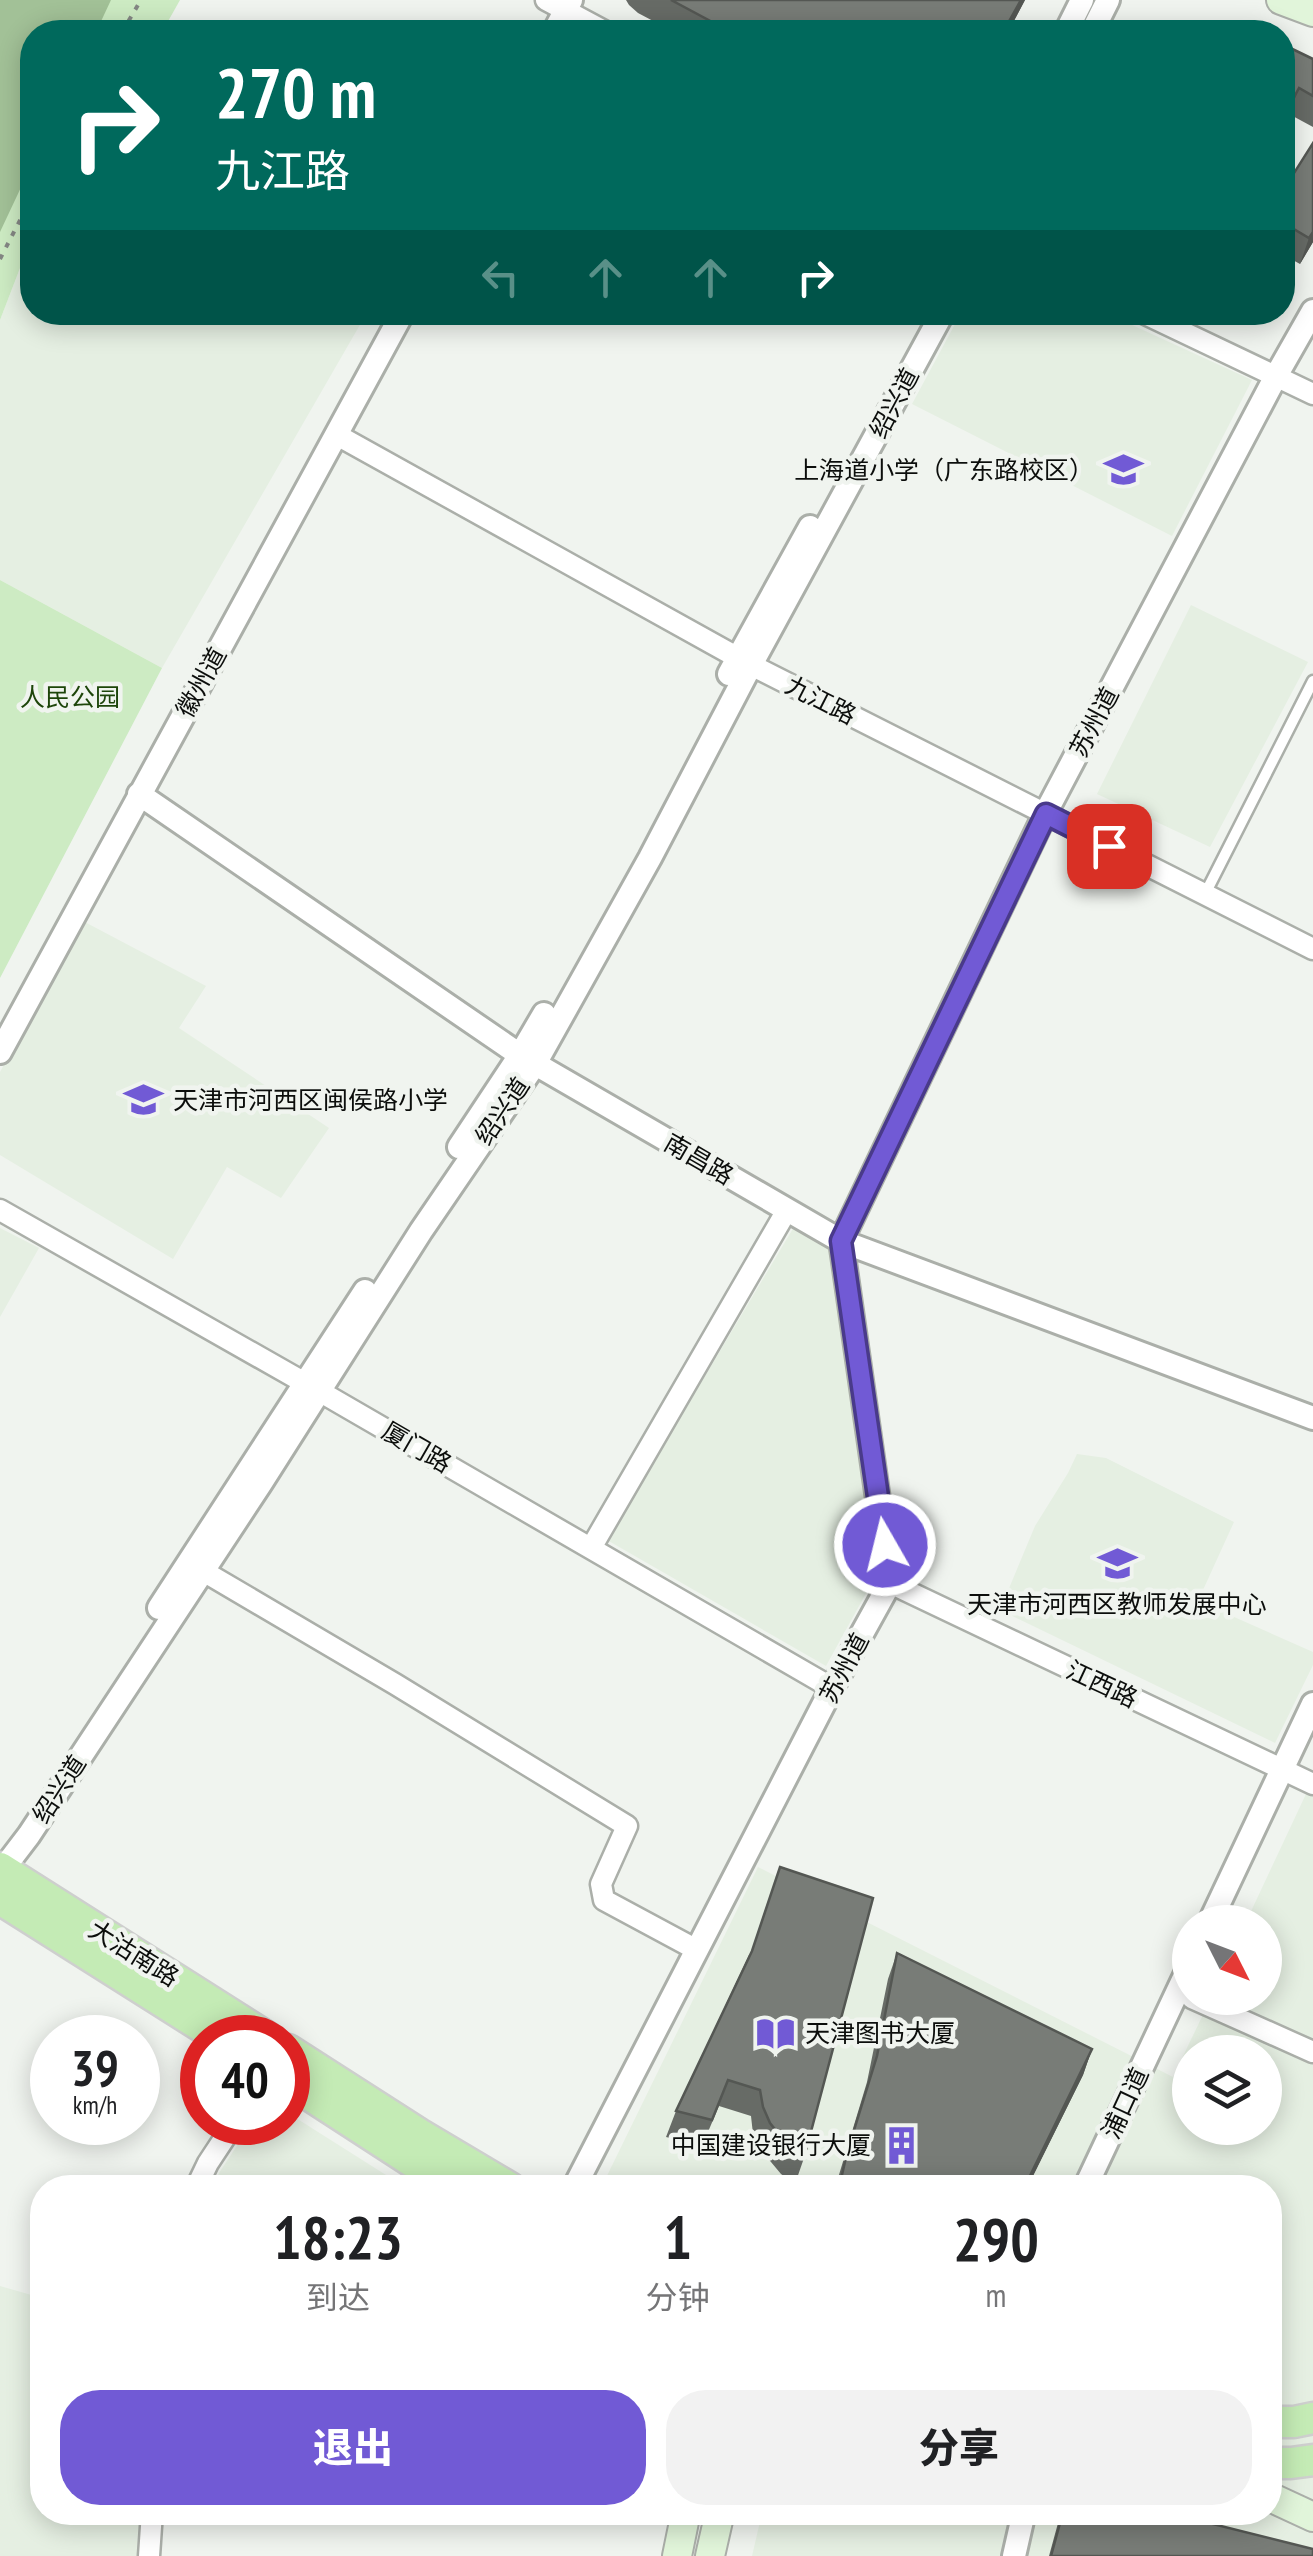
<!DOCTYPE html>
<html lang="zh">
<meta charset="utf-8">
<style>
:root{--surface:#fff;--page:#f2f2f2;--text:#202124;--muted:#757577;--accent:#715ad5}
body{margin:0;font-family:"PT Sans Narrow","Noto Sans SC",sans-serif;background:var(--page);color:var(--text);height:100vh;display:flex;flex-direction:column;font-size:38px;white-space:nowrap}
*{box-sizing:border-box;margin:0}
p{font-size:32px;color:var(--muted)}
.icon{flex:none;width:55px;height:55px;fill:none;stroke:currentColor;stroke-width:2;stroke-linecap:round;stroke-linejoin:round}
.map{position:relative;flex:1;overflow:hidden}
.details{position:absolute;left:30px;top:2175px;width:1252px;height:350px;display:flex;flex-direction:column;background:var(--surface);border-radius:40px;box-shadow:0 5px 25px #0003}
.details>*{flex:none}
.top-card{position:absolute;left:20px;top:20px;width:1275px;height:305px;border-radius:40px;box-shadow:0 5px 25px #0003;background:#00695c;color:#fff;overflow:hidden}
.needle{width:65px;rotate:132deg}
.tools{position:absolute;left:1172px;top:1905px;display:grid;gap:20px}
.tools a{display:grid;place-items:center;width:110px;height:110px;border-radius:50%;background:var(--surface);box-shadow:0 5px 25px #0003;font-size:50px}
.speed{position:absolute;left:30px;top:2015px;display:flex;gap:20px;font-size:50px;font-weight:700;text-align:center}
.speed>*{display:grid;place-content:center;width:130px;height:130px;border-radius:50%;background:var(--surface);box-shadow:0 5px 25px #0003;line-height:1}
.speed small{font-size:25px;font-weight:400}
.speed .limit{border:15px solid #d22;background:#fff;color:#111}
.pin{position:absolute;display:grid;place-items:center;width:85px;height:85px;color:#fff;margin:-42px;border-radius:20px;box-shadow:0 5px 15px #0006}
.me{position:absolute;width:110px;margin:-55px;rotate:352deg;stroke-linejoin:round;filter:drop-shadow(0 0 8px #0008)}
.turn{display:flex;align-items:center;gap:35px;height:210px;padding:0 30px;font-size:45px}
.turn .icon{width:130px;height:130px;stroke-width:2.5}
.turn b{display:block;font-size:70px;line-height:85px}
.lanes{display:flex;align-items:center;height:95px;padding:0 30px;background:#0003;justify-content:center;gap:50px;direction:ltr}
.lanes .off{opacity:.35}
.eta{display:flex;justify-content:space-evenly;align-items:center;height:170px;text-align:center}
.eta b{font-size:60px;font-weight:800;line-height:70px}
.button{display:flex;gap:20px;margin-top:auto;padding:20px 30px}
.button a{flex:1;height:115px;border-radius:40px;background:var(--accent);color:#fff;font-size:40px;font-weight:800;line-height:115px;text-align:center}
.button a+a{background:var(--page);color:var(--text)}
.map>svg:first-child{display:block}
</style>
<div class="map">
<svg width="1313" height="2556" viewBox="0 0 1313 2556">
<rect width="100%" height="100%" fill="#f0f4ef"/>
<path fill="#e5efe2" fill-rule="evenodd" d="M32 237V312H342L361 323 162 668 0 580V320Z
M961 313H1106L1252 380 1172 536 912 404Z
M1191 605 1308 662 1210 847 1097 794Z
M81 920 206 986 179 1028 329 1128 281 1198 227 1167 173 1259 0 1155V1072Z
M794 1227 832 1247 875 1577 826 1666 607 1540Z
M0 1228 39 1248 0 1317Z
M1077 1454 1106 1458 1234 1522 1198 1601 1313 1652V1665L1275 1743 1000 1610 1035 1526 1068 1473Z
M1313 1779V2556H752L762 2513 1270 2512V2188H601L758 1867 1173 2077 1211 1998H1265V1922H1246ZM1190 2052H1265V2128H1190Z
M288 2113 405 2187H214L219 2173 252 2123 288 2122Z
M0 2286 42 2298V2512L144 2513 141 2556H0Z"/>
<path fill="#cdebc3" d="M0 0H180L162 32H32V237L0 320Z
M0 580 162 668 0 978Z"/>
<path fill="#a2c197" d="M0 0H111L96 32H32V164L0 232Z"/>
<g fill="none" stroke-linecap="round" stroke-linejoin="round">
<defs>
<path id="service" d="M1205 894 1313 681"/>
<path id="minor" d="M546 0 606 32
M1141 312 1313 394
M337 435 751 665 1313 949
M0 1210 319 1391 832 1688
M591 1548 787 1210
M203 1571 395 1684 627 1826 601 1884 604 1900 697 1950
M890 1583 1313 1784
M1192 1998 1313 2052
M196 2188 208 2163 235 2122
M149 2556 152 2512"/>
<path id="tertiary" d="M554 32 571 0
M1066 32 1082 0
M1092 32 1108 0
M729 674 810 527
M139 794 520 1055 841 1241 1313 1418
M0 1052 403 312
M459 1147 520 1055 544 1014
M159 1608 365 1291
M0 1873 29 1835 261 1483 421 1231 535 1064 650 858 751 665 943 312
M1210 1922 1313 1704
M574 2188 832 1688 890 1583 841 1241 1045 814 1276 376 1313 311
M1085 2188 1190 1965
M1014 2556 1024 2512"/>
<path id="secondary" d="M1281 0 1313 12
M1270 2497 1313 2517
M677 2556 686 2512
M710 2556 720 2512"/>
<path id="primary" d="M0 1868 268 2038
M0 1899 220 2038
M288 2050 419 2134 510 2188
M288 2081 453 2188
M1270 2422H1294L1313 2418
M1270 2463H1291L1313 2460"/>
</defs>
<use href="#service" stroke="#abafa9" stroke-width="15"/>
<use href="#minor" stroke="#abafa9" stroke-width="25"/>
<use href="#tertiary" stroke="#abafa9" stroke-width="28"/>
<use href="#secondary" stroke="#abafa9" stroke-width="32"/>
<use href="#primary" stroke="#cecfce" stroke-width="35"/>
<path stroke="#848784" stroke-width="4" stroke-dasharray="5 8" stroke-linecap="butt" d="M122 32 141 0
M0 259 32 197"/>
<use href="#service" stroke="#fff" stroke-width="10"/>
<use href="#minor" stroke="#fff" stroke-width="20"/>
<use href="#tertiary" stroke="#fff" stroke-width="22"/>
<use href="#secondary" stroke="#e1f5da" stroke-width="28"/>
<use href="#primary" stroke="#c4ebb5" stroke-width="30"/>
</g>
<path fill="#676b66" d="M626 0H1025L1008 32H674L638 13 629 5Z
M1282 44 1313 59V127L1289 114 1282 127Z
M1313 143V242L1300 264 1282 254V192Z
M897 1953 1092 2049 1083 2075 1027 2188H835L867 2082 888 1979Z
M749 1955 804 2158 795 2184 781 2174 761 2150 753 2134 751 2116 719 2106 702 2146 666 2137 676 2111Z
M1061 2512H1165L1313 2556H1049Z"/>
<path fill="#545753" d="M1021 0H1025L1008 32H1003Z
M1299 88 1289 114 1282 127 1292 101Z
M1313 232V242L1300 264 1309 238Z
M1092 2049 1083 2075 1027 2188H1024Z"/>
<path fill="#787c77" stroke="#545753" stroke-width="2.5" d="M671 0H1021L1003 32H731Z
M1282 44 1313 59V96L1299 88 1292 101 1282 95Z
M1313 143V232L1309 238 1282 222V192Z
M780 1867 873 1898 804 2158 790 2148 770 2123 763 2107 760 2090 728 2080 712 2120 676 2111 752 1951Z
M897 1953 1092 2049 1024 2188H839L847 2153 877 2056Z
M1063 2512H1165L1313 2549V2556H1051Z"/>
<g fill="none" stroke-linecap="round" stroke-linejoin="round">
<defs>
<path id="route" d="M885 1545 841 1241 1046 814 1109 846"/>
</defs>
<use href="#route" stroke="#493a8a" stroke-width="25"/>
<use href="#route" stroke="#715ad5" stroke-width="18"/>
</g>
<defs>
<symbol id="school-bare" viewBox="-9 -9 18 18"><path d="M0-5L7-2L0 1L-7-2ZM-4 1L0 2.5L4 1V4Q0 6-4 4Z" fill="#715ad5" stroke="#f0f4ef" stroke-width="2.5" paint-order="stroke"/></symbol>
<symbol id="library-bare" viewBox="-9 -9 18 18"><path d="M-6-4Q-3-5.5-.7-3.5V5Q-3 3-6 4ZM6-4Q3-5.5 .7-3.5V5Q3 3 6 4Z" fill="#715ad5" stroke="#f0f4ef" stroke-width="2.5" paint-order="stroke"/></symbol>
<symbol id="building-bare" viewBox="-9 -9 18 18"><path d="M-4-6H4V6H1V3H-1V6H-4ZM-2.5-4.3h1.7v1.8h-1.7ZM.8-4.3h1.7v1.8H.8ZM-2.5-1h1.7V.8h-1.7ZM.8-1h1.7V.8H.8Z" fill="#715ad5" stroke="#f0f4ef" stroke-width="2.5" paint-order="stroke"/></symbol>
</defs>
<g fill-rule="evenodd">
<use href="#school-bare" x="1096" y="442" width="55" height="55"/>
<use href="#school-bare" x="116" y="1072" width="55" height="55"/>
<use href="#school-bare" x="1090" y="1536" width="55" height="55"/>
<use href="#library-bare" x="748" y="2006" width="55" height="55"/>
<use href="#building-bare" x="874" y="2118" width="55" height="55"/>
</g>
<g text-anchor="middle" stroke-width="9" stroke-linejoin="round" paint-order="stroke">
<g font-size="25" fill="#0c0e0c" stroke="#f0f4ef">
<text transform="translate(894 403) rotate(-62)" y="9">绍兴道</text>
<text transform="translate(201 682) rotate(-61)" y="9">徽州道</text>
<text transform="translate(821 700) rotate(27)" y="9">九江路</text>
<text transform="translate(1094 722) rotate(-62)" y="9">苏州道</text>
<text transform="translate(502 1111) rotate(-56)" y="9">绍兴道</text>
<text transform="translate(699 1159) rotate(30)" y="9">南昌路</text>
<text transform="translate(417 1447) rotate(30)" y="9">厦门路</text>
<text transform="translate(844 1668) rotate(-62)" y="9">苏州道</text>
<text transform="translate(1102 1684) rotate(25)" y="9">江西路</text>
<text transform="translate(59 1789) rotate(-57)" y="9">绍兴道</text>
<text transform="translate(134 1953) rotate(32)" y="9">大沽南路</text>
<text transform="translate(1125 2103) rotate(-65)" y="9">浦口道</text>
</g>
<g font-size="25" fill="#0c0e0c" stroke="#f0f4ef" text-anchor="end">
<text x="1094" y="479">上海道小学（广东路校区）</text>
<text x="173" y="1109" text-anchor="start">天津市河西区闽侯路小学</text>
<text x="1117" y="1613" text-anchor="middle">天津市河西区教师发展中心</text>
<text x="805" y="2042" text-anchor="start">天津图书大厦</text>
<text x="871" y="2154">中国建设银行大厦</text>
</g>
<g font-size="25" fill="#1d450a" stroke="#f0f4ef">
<text x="70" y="706">人民公园</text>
</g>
</g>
</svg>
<div class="tools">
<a><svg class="needle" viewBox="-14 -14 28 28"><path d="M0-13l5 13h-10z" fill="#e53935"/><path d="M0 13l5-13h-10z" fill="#757577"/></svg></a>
<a><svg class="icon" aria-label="layers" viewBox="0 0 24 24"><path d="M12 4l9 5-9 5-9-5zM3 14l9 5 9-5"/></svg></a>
</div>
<div class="speed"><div>39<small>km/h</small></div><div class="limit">40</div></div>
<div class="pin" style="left:1109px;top:846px;background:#d93025"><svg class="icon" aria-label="arrive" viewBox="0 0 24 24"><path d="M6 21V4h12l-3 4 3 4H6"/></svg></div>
<svg class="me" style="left:885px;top:1545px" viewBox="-20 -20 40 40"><circle r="17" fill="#715ad5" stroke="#fff" stroke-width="3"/><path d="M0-11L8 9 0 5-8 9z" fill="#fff"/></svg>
<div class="top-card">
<div class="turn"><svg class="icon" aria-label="right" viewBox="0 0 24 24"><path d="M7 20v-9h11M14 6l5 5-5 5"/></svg><div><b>270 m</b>九江路</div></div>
<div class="lanes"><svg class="icon off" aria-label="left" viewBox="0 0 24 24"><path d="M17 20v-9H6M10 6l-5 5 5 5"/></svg><svg class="icon off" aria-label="ahead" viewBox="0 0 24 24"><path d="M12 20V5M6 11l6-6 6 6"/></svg><svg class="icon off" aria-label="ahead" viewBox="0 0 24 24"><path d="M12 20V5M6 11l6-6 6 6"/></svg><svg class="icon" aria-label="right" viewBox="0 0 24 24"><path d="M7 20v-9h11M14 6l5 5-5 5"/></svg></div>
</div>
<section class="details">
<div class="eta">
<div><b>18:23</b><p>到达</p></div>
<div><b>1</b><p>分钟</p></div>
<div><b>290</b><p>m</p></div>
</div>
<div class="button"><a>退出</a><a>分享</a></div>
</section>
</div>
